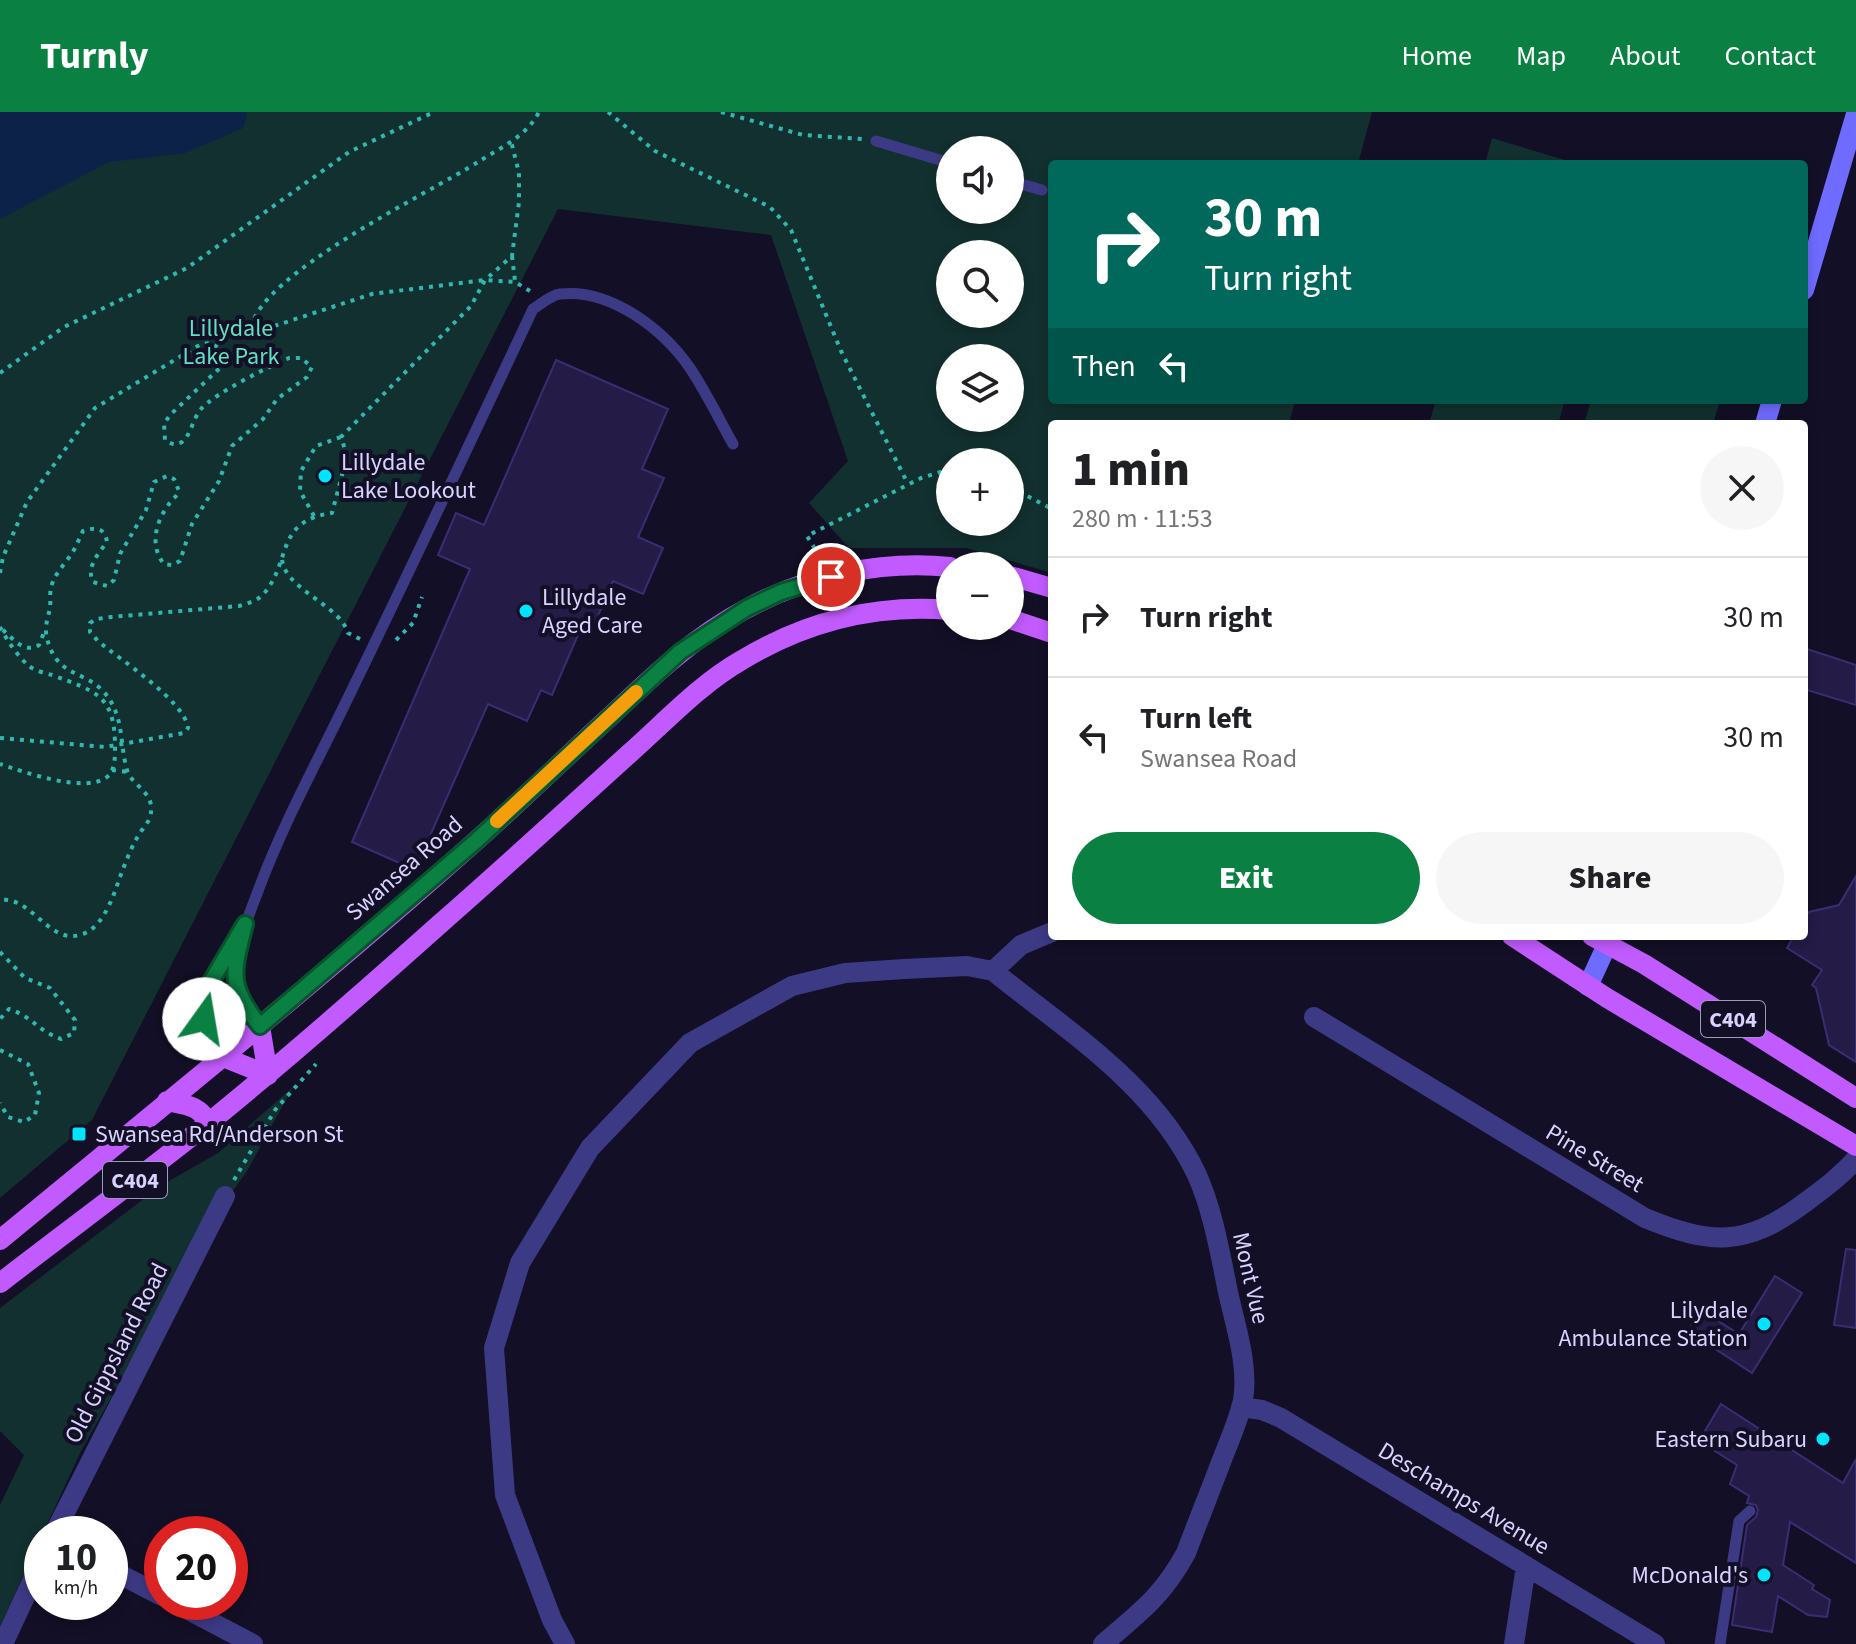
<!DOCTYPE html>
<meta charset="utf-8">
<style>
:root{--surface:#fff;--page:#f6f6f6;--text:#202124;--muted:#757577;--line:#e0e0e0;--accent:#0b8043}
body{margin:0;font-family:"Source Sans 3",sans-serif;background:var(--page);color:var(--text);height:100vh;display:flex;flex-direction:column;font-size:30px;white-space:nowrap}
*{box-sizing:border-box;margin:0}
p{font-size:26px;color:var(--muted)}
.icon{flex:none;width:44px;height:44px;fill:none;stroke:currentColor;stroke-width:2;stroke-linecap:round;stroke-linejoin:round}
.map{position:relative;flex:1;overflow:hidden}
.drawer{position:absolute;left:1048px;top:308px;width:760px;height:520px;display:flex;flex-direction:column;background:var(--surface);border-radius:8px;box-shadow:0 4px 12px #0003}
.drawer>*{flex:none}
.hud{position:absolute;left:1048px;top:48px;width:760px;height:244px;border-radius:8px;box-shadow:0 4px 12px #0003;background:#00695c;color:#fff;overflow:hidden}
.tools{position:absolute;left:936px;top:24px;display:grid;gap:16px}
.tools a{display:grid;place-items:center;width:88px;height:88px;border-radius:50%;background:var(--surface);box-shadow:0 4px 12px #0003;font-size:40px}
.speed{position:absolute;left:24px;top:1404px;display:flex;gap:16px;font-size:40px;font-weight:700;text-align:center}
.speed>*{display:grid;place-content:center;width:104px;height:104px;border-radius:50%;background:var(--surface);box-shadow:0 4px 12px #0003;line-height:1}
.speed small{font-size:20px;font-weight:400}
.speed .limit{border:12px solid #d22;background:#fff;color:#111}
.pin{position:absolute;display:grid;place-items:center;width:68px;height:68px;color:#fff;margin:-34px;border:4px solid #fff;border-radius:50%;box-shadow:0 2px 8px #0007}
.me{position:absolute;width:88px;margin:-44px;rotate:13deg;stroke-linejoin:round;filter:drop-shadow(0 0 6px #0008)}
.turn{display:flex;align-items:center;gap:28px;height:168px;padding:0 24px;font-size:36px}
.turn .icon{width:104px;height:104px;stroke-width:2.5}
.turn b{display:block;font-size:56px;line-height:68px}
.then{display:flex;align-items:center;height:76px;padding:0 24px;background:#0003;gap:16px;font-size:30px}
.round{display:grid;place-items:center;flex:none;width:84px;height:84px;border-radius:42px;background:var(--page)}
.overview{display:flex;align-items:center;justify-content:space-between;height:136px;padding:0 24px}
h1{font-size:48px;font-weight:800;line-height:60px}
.cta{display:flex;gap:16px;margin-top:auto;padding:16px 24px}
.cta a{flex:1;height:92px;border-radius:48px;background:var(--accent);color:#fff;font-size:32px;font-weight:800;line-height:92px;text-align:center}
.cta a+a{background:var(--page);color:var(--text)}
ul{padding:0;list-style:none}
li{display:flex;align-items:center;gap:24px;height:120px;padding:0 24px;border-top:2px solid var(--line)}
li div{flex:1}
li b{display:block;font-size:30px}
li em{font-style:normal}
header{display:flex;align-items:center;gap:48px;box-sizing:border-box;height:112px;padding:0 40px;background:var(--accent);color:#fff}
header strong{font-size:38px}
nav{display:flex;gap:44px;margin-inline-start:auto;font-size:28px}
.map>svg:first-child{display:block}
</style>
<header>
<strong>Turnly</strong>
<nav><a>Home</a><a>Map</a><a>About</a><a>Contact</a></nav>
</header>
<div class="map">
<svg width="1856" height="1532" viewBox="0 0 1856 1532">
<rect width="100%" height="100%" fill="#130f26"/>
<path fill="#12302f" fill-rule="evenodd" d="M0 0H1372L1358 52H1052V288H1295L1290 308 1284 312H1052V461L966 436H849L809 391 848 349 771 123 558 97 92 1008 0 1086ZM950 38H1010V98H950ZM950 142H1010V202H950ZM950 246H1010V306H950ZM950 350H1010V410H950Z
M1492 26 1578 52H1485Z
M1436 288H1565L1558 312H1429Z
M1591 288H1720L1713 312H1584Z
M293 975 246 1061 215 1103 82 1337 0 1514V1393L24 1343 0 1319V1196L162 1073 218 1041Z"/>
<path fill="#0c2248" d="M0 0H246L247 3 243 16 185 41 109 50 0 107Z"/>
<path fill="#241b47" stroke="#3b2d73" stroke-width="2" d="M556 248 668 297 642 357 664 366 638 425 663 436 643 482 613 469 591 520 581 516 552 583 541 578 527 609 488 592 415 758 352 730 470 457 438 443 456 401 484 413Z
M1804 536 1856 553V593L1804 577Z
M1856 764V950L1829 933 1816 876 1812 873 1822 858 1787 836 1794 824H1804V808L1809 800 1839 793Z
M1846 1137 1856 1138V1216L1834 1213Z
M1775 1164 1802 1181 1752 1261 1688 1219 1701 1198 1739 1222Z
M1721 1292 1843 1371 1856 1347V1451L1790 1410 1783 1453 1814 1473 1812 1477 1830 1488 1827 1505 1808 1503 1778 1484 1772 1520 1732 1513 1747 1413 1756 1405 1758 1398 1756 1393 1747 1391 1749 1384 1730 1372 1737 1353 1699 1329Z"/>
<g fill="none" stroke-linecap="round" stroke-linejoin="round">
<path stroke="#2fb8b0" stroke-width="4" stroke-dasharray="4 6" stroke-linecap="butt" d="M608 0 655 39 770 95 791 118 841 239 908 372
M721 0 803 23 862 27
M512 144 515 169
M530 179 515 170 485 168 372 182 259 219 251 217C258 163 429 81 478 50 500 36 527 24 539 0
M0 261 64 215 187 156 349 40 434 0
M1010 375 1052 397
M314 404 300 379 301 359 316 334 341 325
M820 445 807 424 921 366 950 357
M282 448C286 478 340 493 348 521L360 527
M0 461 3 445 27 390 95 296 201 232 211 231 223 239V253L170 303 164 312 165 328C171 332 175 334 182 330 191 323 193 306 201 297 215 281 268 255 289 246H301L312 255 307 265 277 287 263 307 232 334 219 369 192 412 180 449 172 453 164 452C150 435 155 412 167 395 171 388 176 386 179 379L174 367 167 364 154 370 146 398 120 442 114 468 107 474 93 470C86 455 98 442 107 430 105 415 95 415 83 419 79 426 77 434 72 441 66 451 56 460 52 472 49 479 51 488 50 496 48 506 44 515 47 526 56 564 82 558 102 578 125 602 119 630 127 658 132 675 157 680 150 705 148 712 140 719 137 726 130 738 125 752 120 765 113 785 103 817 80 823 48 832 32 784 0 788
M0 515C7 528 18 545 29 554 35 559 45 561 52 563 94 579 114 582 115 631 115 642 116 658 107 665 85 682 24 660 0 652
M3 518C13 527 25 542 39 533L45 518
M396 528 413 511 422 485
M0 626 105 635 184 621 188 616C185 589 119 547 98 529L90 520V511L96 507 111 505 239 494C249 491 260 488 266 479 291 447 276 409 332 401L347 344 341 325 471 194 485 168 512 144 519 90V61L511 29
M112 658 128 660
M0 840 25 866 50 876 75 908 74 921 61 927C38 919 33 905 9 897L0 907
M0 938 28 952 39 981 35 1003 24 1010 8 1005 0 991
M234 1068 275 998 316 952"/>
<path stroke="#3d3a85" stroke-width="11" d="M876 29 950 51
M1010 69 1042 78
M260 914C245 895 233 880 235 854 238 829 249 803 258 779 282 714 315 654 345 592 409 461 471 329 533 197 541 192 551 183 560 182 610 176 663 217 690 256 706 280 719 307 733 332
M223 945C215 934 204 920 204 905 204 875 224 848 239 823
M1720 1532 1739 1409 1750 1399"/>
<path stroke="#3d3a85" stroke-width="20" d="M993 859C1067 919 1154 972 1197 1063 1213 1099 1220 1141 1228 1180 1235 1213 1249 1253 1243 1288 1239 1307 1230 1327 1223 1345 1211 1377 1198 1409 1186 1441 1162 1485 1140 1500 1103 1532
M1314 905 1645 1106C1711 1133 1745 1135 1803 1092 1822 1078 1840 1065 1856 1047
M1241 1295 1262 1298 1281 1306 1655 1532
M54 1422 225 1084
M110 1457 162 1484
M173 1490 253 1532
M3 1532 42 1448
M565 1532 552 1508 505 1383 494 1236 520 1151 590 1036 690 931 792 874 845 861 904 857 967 854 993 859 1021 833 1052 820
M1514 1532 1526 1454"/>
<path stroke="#6f6bff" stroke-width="20" d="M1804 178 1856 2
M1765 312 1772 288
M1588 874 1611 824"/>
<path stroke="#c25bff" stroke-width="20" d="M1010 464 1052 476
M1010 507 1052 521
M1512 824 1607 886 1856 1034
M1592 824 1644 852 1856 986
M260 914 268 963
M223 945 268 963
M167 989C185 993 200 993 208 1011
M0 1128C160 996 322 866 477 728 523 687 568 643 614 601 655 562 695 524 746 497 806 464 881 448 950 455
M0 1171C70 1117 142 1064 211 1009 290 945 366 878 441 811 505 755 567 698 630 641 666 609 700 572 742 548 805 510 876 492 950 498"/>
</g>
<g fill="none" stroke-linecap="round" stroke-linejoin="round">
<defs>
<path id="route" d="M204 907 212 868 245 812C233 860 227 873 260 914L476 729 680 540 747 496 781 480 831 465"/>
</defs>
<use href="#route" stroke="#07532c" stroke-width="20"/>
<use href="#route" stroke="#0b8043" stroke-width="14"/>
<path stroke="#f59e0b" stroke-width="14" d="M497 709 636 580"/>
</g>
<g fill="#00e5ff" stroke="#130f26" stroke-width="3">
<circle cx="325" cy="364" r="8"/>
<circle cx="526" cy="499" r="8"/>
<rect x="71" y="1014" width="16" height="16" rx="4"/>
<circle cx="1764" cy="1212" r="8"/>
<circle cx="1823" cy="1327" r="8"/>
<circle cx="1764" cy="1463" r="8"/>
</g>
<g text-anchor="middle" stroke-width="8" stroke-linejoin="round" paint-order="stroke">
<g fill="#130f26" stroke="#9e99be" stroke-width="2">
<rect x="1701" y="889" width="64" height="36" rx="6"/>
<rect x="103" y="1050" width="64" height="36" rx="6"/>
</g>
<g font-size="22" font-weight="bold" fill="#d9d4ff">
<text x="1733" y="915">C404</text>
<text x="135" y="1076">C404</text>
</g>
<g font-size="24" fill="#5fe0c0" stroke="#130f26">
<text x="231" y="224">Lillydale<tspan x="231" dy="28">Lake Park</tspan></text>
</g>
<g font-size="24" fill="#d9d4ff" stroke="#130f26" text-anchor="start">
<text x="341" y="358">Lillydale<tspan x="341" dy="28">Lake Lookout</tspan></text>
<text x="542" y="493">Lillydale<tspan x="542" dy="28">Aged Care</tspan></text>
<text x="95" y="1030">Swansea Rd/Anderson St</text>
<text x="1748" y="1206" text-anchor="end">Lilydale<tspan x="1748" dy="28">Ambulance Station</tspan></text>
<text x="1807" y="1335" text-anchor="end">Eastern Subaru</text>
<text x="1748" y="1471" text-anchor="end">McDonald's</text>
</g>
<g font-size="24" fill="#d9d4ff" stroke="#130f26">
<text transform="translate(404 756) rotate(-41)" y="8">Swansea Road</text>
<text transform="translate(1595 1046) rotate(31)" y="8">Pine Street</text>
<text transform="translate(1251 1166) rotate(77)" y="8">Mont Vue</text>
<text transform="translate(116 1241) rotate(-63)" y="8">Old Gippsland Road</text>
<text transform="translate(1464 1386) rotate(31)" y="8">Deschamps Avenue</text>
</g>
</g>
</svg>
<div class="tools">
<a><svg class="icon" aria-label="sound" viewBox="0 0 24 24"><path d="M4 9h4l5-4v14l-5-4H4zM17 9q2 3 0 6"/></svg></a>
<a><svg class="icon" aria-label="search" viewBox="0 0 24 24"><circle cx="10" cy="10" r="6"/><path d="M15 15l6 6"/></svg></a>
<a><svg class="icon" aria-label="layers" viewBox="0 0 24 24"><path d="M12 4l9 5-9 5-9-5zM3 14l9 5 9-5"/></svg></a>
<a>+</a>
<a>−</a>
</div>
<div class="speed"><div>10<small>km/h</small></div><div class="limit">20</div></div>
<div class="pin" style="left:831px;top:465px;background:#d93025"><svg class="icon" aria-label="arrive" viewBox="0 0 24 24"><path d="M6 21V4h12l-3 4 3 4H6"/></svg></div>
<svg class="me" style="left:204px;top:907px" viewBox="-20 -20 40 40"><circle r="19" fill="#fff"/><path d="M0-13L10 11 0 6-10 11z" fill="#0b8043"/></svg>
<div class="hud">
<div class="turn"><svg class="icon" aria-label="right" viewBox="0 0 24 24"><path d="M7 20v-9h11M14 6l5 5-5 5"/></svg><div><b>30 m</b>Turn right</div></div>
<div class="then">Then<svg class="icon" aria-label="left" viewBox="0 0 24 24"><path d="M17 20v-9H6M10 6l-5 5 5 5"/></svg></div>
</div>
<section class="drawer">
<div class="overview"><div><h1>1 min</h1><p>280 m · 11:53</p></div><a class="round"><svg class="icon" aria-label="close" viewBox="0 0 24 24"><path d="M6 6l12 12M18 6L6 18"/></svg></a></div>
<ul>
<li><svg class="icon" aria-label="right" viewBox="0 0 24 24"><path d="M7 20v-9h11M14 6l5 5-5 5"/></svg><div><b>Turn right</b></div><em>30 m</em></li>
<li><svg class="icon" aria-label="left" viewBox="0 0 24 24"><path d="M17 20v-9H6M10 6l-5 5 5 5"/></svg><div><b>Turn left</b><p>Swansea Road</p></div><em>30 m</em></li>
</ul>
<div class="cta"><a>Exit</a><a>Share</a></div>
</section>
</div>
